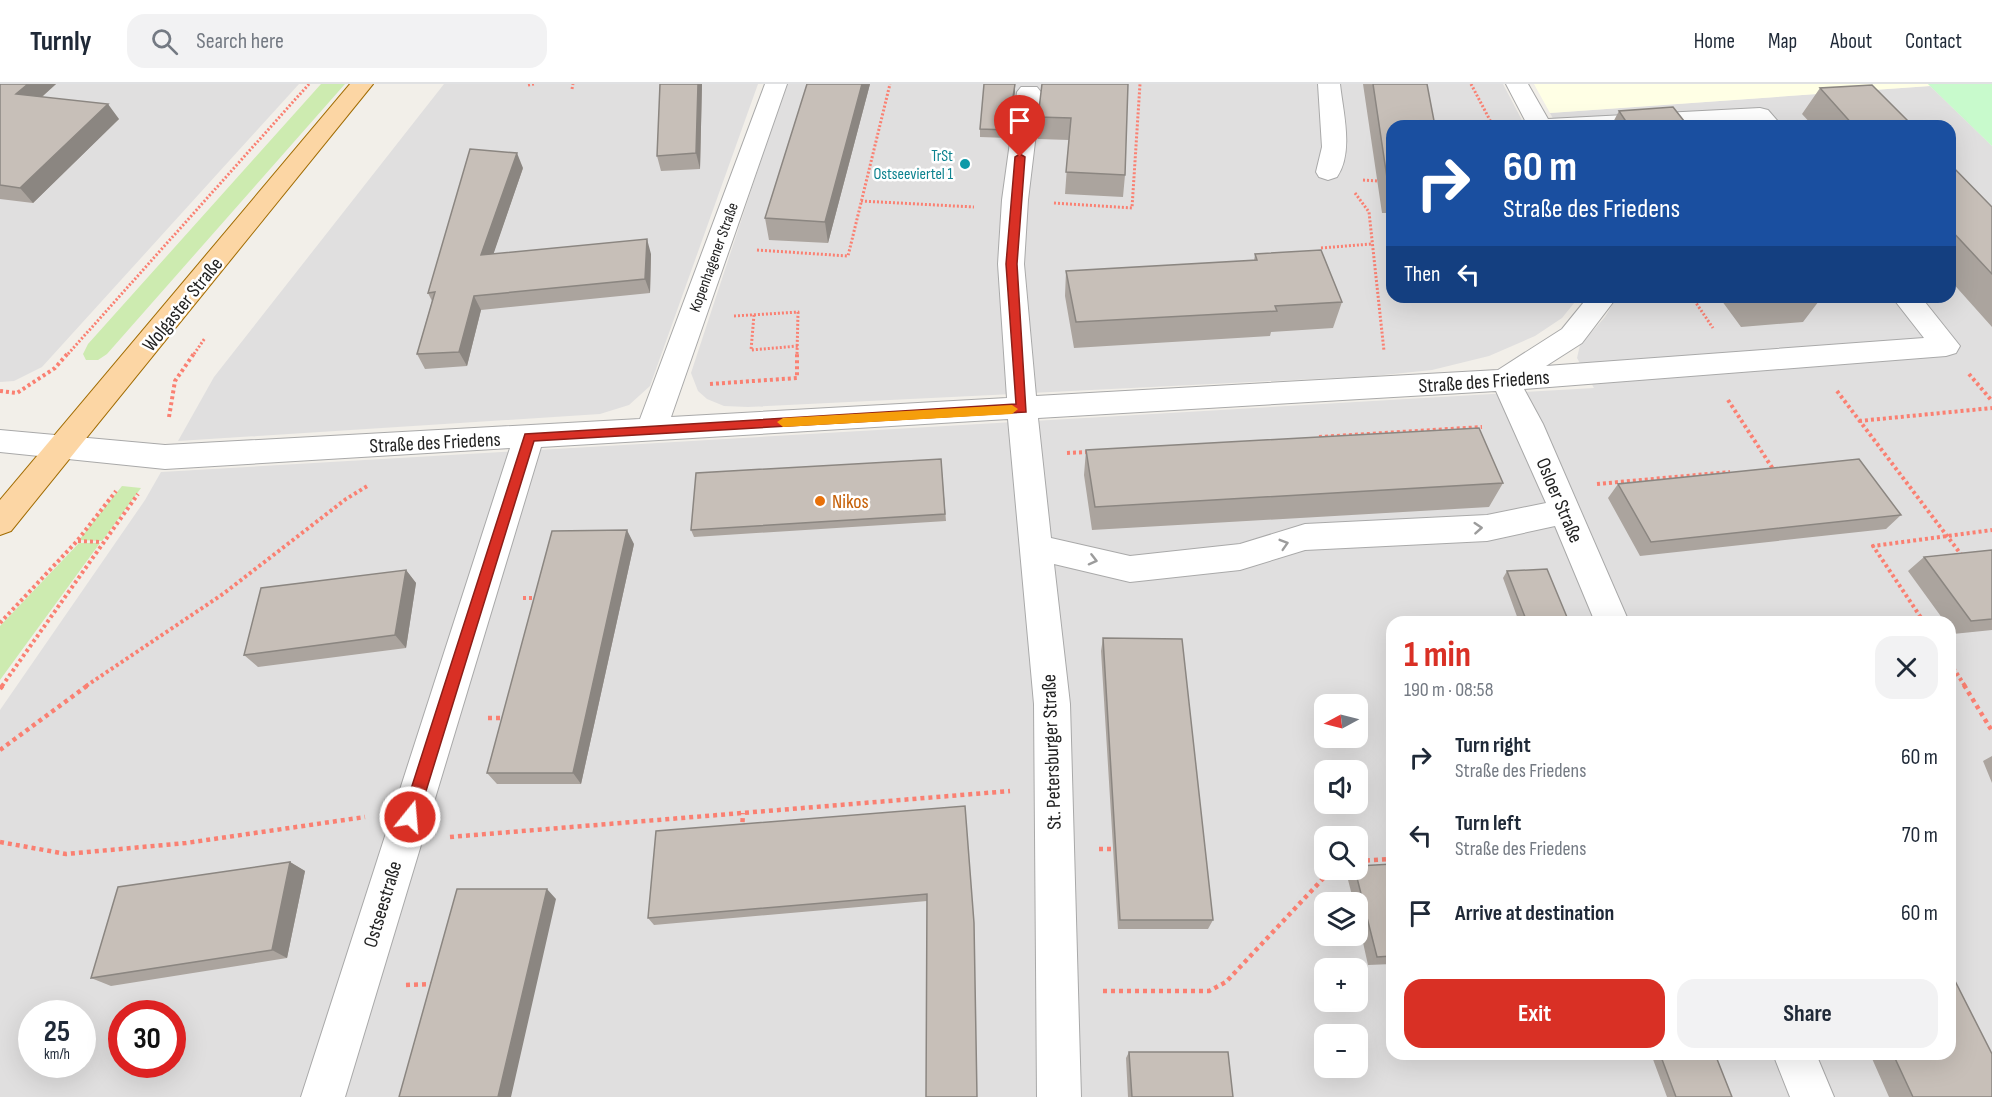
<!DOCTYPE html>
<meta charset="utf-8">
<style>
:root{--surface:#fff;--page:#f2f2f3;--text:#1f2937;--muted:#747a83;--line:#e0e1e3;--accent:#d93025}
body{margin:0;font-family:"Sofia Sans Condensed",sans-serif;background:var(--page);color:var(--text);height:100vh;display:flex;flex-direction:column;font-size:22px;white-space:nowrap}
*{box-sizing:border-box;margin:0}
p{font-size:20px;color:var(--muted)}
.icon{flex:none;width:33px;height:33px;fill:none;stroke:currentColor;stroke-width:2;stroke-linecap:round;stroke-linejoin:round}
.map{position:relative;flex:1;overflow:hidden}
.details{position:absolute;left:1386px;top:532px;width:570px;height:444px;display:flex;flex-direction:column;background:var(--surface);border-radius:18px;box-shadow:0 6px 24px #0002}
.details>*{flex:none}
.guide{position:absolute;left:1386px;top:36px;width:570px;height:183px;border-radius:18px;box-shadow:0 6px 24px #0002;background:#1a4fa0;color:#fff;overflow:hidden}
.needle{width:39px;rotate:263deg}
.fabs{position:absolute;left:1314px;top:610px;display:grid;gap:12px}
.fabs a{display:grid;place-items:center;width:54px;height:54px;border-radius:12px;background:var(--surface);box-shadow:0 6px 24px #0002;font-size:30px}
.speed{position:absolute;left:18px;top:916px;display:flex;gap:12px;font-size:30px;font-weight:700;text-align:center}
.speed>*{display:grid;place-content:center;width:78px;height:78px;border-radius:50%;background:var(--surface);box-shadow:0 6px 24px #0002;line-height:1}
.speed small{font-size:15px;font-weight:400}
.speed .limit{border:9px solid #d22;background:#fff;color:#111}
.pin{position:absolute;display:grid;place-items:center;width:51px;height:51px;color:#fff;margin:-62px -26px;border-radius:50% 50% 50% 0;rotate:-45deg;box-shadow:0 0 6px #0007}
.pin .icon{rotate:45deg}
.me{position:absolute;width:66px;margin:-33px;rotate:17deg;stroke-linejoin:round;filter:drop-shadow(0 0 4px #0008)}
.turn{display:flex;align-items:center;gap:21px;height:126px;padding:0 18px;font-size:27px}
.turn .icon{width:78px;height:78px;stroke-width:2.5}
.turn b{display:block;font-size:42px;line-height:51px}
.then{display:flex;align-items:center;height:57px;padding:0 18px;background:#0003;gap:12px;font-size:22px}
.round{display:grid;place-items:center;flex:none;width:63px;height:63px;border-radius:18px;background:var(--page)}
.headline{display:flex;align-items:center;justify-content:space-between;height:102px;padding:0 18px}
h1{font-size:36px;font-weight:700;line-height:45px;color:var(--accent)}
.cta{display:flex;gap:12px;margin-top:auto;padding:12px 18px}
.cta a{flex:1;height:69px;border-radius:18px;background:var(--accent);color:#fff;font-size:24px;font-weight:700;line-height:69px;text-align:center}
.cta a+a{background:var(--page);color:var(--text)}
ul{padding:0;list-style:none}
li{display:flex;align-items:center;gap:18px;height:78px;padding:0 18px}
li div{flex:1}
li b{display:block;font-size:22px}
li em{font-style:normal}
header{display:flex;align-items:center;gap:36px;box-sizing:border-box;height:84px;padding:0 30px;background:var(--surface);border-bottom:2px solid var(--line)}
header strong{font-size:28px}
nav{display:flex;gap:33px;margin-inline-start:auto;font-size:21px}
.search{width:420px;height:54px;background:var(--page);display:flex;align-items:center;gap:15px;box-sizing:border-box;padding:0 21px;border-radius:18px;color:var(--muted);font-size:22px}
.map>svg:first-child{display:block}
</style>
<header>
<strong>Turnly</strong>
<div class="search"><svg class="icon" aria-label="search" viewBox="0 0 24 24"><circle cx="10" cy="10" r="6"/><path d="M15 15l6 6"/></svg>Search here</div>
<nav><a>Home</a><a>Map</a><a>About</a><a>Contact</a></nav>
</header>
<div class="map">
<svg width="1992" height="1013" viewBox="0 0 1992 1013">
<rect width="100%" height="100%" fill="#f2efe9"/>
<path fill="#e0dfdf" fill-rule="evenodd" d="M0 0H299L42 283 14 297 0 298Z
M444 0H758L650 302 629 321 600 330 178 357 214 293Z
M786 0H1503L1525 42H1392V213H1579L1562 234 1535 252 1489 272 1432 286 1374 292 748 323 724 322 707 315 698 307 691 289Z
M1930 2 1992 62V1013H0V626L145 416 161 388 1594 304 1577 274 1580 261 1605 233 1617 213H1950V42H1557L1550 29ZM1392 538H1950V970H1392ZM1324 621H1358V654H1324ZM1324 687H1358V720H1324ZM1324 753H1358V786H1324ZM1324 819H1358V852H1324ZM1324 885H1358V918H1324ZM32 930H82V981H32ZM122 930H172V981H122ZM1324 951H1358V984H1324Z"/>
<path fill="#ffffe5" d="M1534 0H1928L1930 2 1550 29Z"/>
<path fill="#cdebb0" d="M321 0H345L107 270 98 276H86L83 270 88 260Z
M122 402 141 404 102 457 79 456Z
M79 459H100L0 596V542Z"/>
<path fill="#c8facc" d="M1928 0H1992V62Z"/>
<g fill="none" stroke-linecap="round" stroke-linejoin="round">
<defs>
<path id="minor" d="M765 0H787L671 333 1007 314 998 180 1002 116 1017 8 1021 3H1037L1041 8 1028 116 1024 180 1036 312 1498 286 1562 245 1588 213H1617L1582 259 1546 282 1924 254 1892 213H1921L1960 262 1956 269 1946 272 1524 305 1543 340 1629 538H1595L1555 442 1487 457 1305 466 1240 486 1130 498 1054 480 1070 620 1081 1013H1037L1034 620 1008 335 541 363 345 1013H301L510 364 165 385 0 368V346L165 361 640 335ZM1496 307 1546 419 1487 431 1305 440 1240 460 1130 472 1051 454 1038 334Z
M1318 0H1340C1343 28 1354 68 1337 93L1328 96 1319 93 1316 88 1322 63Z
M1506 0H1528L1548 35 1760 24 1768 26 1782 42H1757L1754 38 1682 42H1528Z
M1773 970H1816L1834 1013H1790Z"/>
<path id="major" d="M350 0H373L11 447 0 451V416Z"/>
</defs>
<use href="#minor" stroke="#a9a9a9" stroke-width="2"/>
<use href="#major" stroke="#a06b00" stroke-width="2"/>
<path stroke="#fa8072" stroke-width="3" stroke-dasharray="2 2" stroke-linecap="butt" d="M1471 0 1493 42
M528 1 534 0
M572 5 573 0
M1363 96 1378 97
M1355 109 1369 128 1384 267
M861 117 974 123
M1054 119 1132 124 1140 0
M1321 164 1371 160
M757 166 848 172 890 0
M1692 213 1713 244
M754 231 751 266 798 262
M734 232 798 228 797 270
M68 270 309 0
M194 270 205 254"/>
<path stroke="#fa8072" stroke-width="4" stroke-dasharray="3 3" stroke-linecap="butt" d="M1969 290 1992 317
M710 300 797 294V268
M0 307 17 309 55 284 69 268
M1837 307 1963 473
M1728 316 1775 388
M169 333 175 297 195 268
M1859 337 1992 324
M1319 353 1482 343
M1067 369 1090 368
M1597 400 1730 388
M78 457 102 458
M523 514H539
M1924 538 1873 462 1992 446
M0 539 77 457 116 407
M1950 579 1965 602
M2 602 138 410
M86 602 223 510 346 415 369 401"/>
<path stroke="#fa8072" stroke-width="4.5" stroke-dasharray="4 4" stroke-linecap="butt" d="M1964 601 1992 647
M0 605 3 601
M488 634H504
M0 666 88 601
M742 746 743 729
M450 753 1010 707
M0 758 66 770 186 759 365 733
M1099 765H1113
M1358 777 1392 775
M406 901 435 900
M1103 907H1209L1226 898 1331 786"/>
<use href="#minor" fill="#fff" fill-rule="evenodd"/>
<use href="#major" fill="#fcd6a4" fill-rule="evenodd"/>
</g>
<path fill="#aba49e" d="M0 0H56L42 13 119 35 33 119 0 115Z
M660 0H702L700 85 661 87 657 72Z
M807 0H870L828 159 769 156 765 134Z
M1015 0V7L1008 54 980 53V45Z
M1042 0 1125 91 1123 113 1065 110 1069 56 1038 55V33Z
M1363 0H1427L1392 42V129H1382Z
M1820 4 1913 42H1813L1802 30Z
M1619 27 1688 42H1611Z
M1950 80 1992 123V243L1950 196Z
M523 84 493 170H651L650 209 481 226 467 282 425 285 417 270 432 217 428 209Z
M1255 170 1342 218 1333 244 1271 248 1270 252 1074 264 1065 212 1066 187 1254 177Z
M1719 213H1822L1803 238 1741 243Z
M1086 366 1503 399 1489 423 1092 446 1084 391Z
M941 375 946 437 694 453 691 446Z
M1618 400 1901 431 1886 445 1640 472 1608 414Z
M634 460 581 700H497L487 689Z
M1992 466V546L1953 550 1950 546V538H1945L1908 487 1924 473Z
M406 486 416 499 406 564 258 583 244 571Z
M1507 487 1569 538H1519L1503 494Z
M1103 554 1213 836 1208 845H1118L1101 567Z
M1992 672V699L1983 677Z
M965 722 927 817 654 841 648 834Z
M290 778 305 787 287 874 111 902 91 894Z
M1392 780V880L1368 881 1358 836V819H1354L1347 792 1352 786H1358Z
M1129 968 1233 1013H1128L1126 974Z
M1651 970H1715L1732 1013H1667Z
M1870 970H1950L1992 1013H1889Z"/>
<path fill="#8b8681" d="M28 0H56L28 25 16 10Z
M698 0H702L700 85 696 69Z
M862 0H870L828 159 825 138Z
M1015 0V7L1008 54V46Z
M108 20 119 35 33 119 20 104Z
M517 69 523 84 488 186 481 171Z
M647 155 651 170 650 209 645 195Z
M474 212 481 226 467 282 459 268Z
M627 446 634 460 581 700 573 689Z
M406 486 416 499 406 564 395 551Z
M290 778 305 787 287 874 272 866Z
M547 805 556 815 511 1013H498Z"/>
<path fill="#c7bfb8" stroke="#8b8681" stroke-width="1.5" d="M0 0H28L16 10 108 20 20 104 0 101Z
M660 0H698L696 69 657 72Z
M807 0H862L825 138 765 134Z
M984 0H1015L1008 46 980 45Z
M1042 0H1128L1125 91 1066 88 1071 34 1038 33Z
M1373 0H1427L1435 42H1392V107H1389Z
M1872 1 1913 42H1854L1820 4Z
M1673 23 1688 42H1629L1619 27Z
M470 65 517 69 481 171 647 155 645 195 474 212 459 268 417 270 435 208 428 209Z
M1950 80 1992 123V190L1950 145Z
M1321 166 1342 218 1275 222 1277 227 1076 238 1066 187 1257 176 1255 170Z
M1756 213H1813L1759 218Z
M1479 344 1503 399 1095 423 1086 366Z
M941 375 945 430 691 446 696 389Z
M1859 375 1901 431 1651 458 1618 400Z
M627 446 573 689H487L552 447Z
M1992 466V535L1971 537 1924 473Z
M1547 485 1569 538H1527L1507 487Z
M406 486 395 551 244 571 261 504Z
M1103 554 1182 555 1213 836H1120Z
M965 722 974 839 977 1013H926L927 810 648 834 656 747Z
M290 778 272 866 91 894 118 803Z
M1392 780V872L1377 873 1355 786H1358V782Z
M457 805H547L498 1013H399Z
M1950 887 1992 970V1013H1913L1893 970H1950Z
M1129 968H1228L1233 1013H1132Z
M1660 970H1715L1732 1013H1676Z"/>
<defs><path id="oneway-chevron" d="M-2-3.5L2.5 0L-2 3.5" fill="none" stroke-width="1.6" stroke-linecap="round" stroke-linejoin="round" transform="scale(1.5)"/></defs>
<g stroke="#9c9c9c">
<use href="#oneway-chevron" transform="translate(1478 444) rotate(-4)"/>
<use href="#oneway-chevron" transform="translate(1284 460) rotate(-17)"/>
<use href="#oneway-chevron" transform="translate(1093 476) rotate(14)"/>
</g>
<path fill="#d93025" stroke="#8d1f18" stroke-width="1.5" d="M1020 70 1025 73 1017 180 1026 328 534 357 418 733 415 739 410 741 404 739 402 733 525 350 1016 320 1006 180 1015 73Z"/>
<path fill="#f59e0b" d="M1012 321 1018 325 1012 330 783 343 777 338 783 334Z"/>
<circle fill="#0f9aa8" stroke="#fff" stroke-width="2" cx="965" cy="80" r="6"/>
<circle fill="#e8710a" stroke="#fff" stroke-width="2" cx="820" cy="417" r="6"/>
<g text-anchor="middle" stroke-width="5" stroke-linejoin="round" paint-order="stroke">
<g font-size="16" fill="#0d838f" stroke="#fff" text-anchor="end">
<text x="953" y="77">TrSt<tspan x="953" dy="18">Ostseeviertel 1</tspan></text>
</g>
<g font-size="16" fill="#222" stroke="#fff">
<text transform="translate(713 173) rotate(-70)" y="6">Kopenhagener Straße</text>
</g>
<g font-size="20" fill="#222" stroke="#fff">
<text transform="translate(182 220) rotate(-51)" y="7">Wolgaster Straße</text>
<text transform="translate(1484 297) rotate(-4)" y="7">Straße des Friedens</text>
<text transform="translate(435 358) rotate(-3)" y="7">Straße des Friedens</text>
<text transform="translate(1560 416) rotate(67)" y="7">Osloer Straße</text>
<text transform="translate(1051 668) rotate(-92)" y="7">St. Petersburger Straße</text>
<text transform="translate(382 820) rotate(-73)" y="7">Ostseestraße</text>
</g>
<g font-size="20" fill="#c56008" stroke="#fff" text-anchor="start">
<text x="832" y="424">Nikos</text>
</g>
</g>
</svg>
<div class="fabs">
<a><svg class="needle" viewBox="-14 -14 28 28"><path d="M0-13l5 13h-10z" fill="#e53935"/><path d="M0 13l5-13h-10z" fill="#747a83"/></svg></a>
<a><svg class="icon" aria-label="sound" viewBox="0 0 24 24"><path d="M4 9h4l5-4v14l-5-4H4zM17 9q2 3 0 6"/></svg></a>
<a><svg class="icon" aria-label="search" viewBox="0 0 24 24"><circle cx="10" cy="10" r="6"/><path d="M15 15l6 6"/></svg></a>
<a><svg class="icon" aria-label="layers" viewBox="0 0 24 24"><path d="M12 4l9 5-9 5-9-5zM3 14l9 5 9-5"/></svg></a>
<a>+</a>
<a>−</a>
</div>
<div class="speed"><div>25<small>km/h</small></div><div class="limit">30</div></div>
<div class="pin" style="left:1020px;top:73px;background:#d93025"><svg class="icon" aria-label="arrive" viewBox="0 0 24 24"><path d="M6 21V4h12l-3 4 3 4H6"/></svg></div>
<svg class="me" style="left:410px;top:733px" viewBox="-20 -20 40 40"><circle r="17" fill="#d93025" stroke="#fff" stroke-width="3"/><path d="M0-11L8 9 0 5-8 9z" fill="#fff"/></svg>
<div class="guide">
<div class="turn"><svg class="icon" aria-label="right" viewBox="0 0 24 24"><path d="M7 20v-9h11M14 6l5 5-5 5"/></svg><div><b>60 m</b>Straße des Friedens</div></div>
<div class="then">Then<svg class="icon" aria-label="left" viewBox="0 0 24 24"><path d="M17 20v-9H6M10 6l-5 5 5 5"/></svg></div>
</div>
<section class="details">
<div class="headline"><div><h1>1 min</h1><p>190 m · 08:58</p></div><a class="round"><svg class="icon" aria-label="close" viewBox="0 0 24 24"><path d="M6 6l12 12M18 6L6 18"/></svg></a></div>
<ul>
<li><svg class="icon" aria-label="right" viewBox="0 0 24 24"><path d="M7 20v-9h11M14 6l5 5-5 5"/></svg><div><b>Turn right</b><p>Straße des Friedens</p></div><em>60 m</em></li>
<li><svg class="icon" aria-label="left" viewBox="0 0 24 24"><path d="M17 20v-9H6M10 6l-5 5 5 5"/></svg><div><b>Turn left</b><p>Straße des Friedens</p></div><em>70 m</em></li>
<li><svg class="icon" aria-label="arrive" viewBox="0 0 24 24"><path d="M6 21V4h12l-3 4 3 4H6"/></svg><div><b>Arrive at destination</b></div><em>60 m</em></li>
</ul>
<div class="cta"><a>Exit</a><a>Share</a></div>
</section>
</div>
